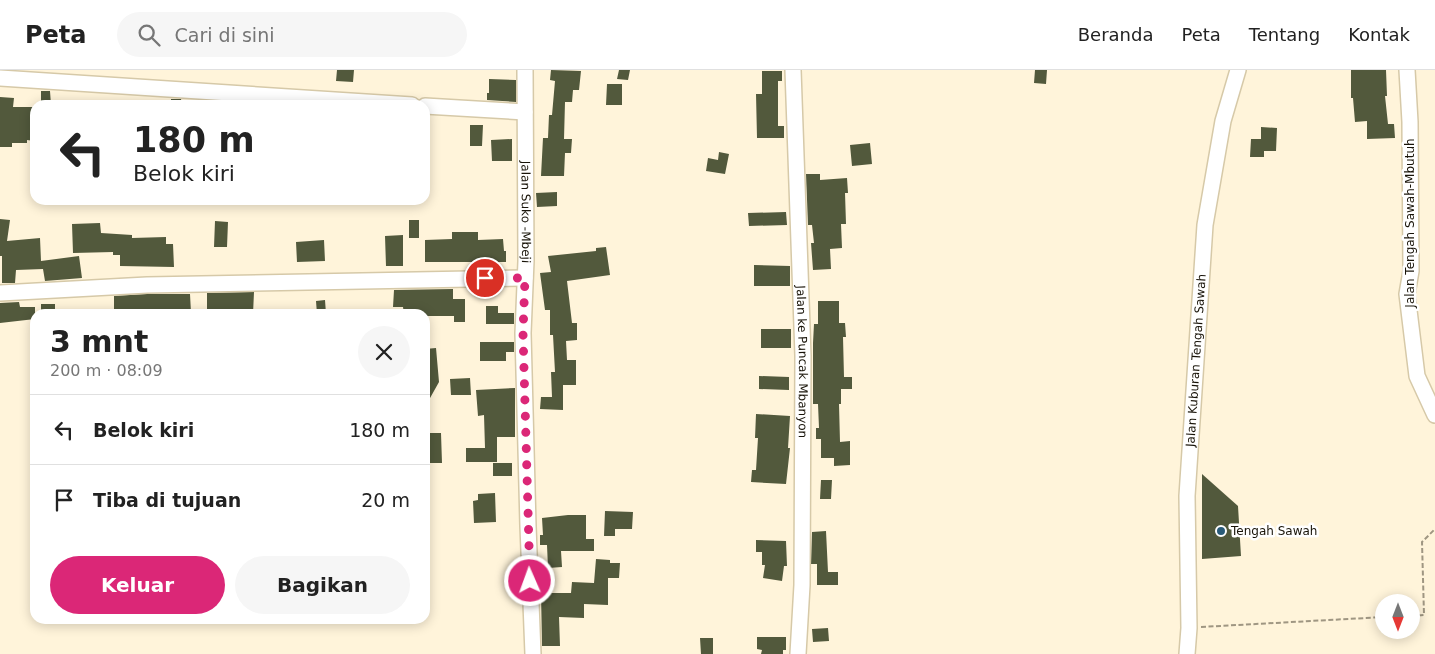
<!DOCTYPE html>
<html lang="id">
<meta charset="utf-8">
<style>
:root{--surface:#fff;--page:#f6f6f6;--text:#222;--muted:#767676;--line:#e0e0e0;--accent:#db2777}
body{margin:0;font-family:"DejaVu Sans",sans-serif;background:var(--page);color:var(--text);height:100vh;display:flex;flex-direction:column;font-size:19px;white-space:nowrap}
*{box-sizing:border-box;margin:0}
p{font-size:16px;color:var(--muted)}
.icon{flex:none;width:28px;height:28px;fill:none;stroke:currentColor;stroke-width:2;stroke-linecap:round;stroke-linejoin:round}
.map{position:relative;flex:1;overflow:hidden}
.panel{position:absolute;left:30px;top:239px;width:400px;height:315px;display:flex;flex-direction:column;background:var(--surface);border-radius:15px;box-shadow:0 2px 12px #0003}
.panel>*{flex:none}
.banner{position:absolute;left:30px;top:30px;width:400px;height:105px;border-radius:15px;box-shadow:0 2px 12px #0003;background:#fff;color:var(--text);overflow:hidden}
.needle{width:32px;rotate:180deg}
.buttons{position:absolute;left:1375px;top:524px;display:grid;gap:10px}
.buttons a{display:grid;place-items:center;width:45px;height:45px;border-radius:50%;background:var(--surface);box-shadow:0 2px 12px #0003;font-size:25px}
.pin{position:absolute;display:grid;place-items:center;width:42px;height:42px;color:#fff;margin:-21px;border:2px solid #fff;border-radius:50%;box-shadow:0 1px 5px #0007}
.me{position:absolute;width:55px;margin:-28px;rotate:358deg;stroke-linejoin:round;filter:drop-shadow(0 0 4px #0008)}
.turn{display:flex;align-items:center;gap:18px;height:105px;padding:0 20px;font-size:22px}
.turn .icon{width:65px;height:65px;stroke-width:2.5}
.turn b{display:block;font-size:35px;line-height:42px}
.round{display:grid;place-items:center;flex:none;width:52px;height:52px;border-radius:26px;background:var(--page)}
.overview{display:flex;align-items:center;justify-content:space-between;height:85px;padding:0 20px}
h1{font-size:30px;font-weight:800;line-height:38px}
.action{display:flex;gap:10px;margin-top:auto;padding:10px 20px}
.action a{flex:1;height:58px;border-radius:30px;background:var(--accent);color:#fff;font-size:20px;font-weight:800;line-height:58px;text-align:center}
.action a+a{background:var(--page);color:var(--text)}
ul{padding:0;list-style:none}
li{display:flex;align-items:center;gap:15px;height:70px;padding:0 20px;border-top:1px solid var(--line)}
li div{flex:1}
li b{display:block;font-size:19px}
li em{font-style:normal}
header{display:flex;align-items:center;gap:30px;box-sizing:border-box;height:70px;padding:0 25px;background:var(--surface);border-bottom:1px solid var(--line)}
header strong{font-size:24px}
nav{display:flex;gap:28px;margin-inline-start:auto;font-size:18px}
.search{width:350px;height:45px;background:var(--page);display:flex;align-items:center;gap:12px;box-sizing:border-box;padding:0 18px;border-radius:28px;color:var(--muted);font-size:19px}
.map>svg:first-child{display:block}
</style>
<header>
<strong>Peta</strong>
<div class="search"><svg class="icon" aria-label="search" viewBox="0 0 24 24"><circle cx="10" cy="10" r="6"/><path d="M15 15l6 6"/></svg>Cari di sini</div>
<nav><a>Beranda</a><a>Peta</a><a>Tentang</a><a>Kontak</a></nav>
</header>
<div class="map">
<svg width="1435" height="584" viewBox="0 0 1435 584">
<rect width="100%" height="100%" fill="#fff4da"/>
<path fill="#52593c" d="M337 0H354L353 12 336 11Z
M551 0 581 1 579 20H573L572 32H565L564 69H572L571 83H565L564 106H541L543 68H548L549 45H552L555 11 550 10Z
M619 0H630L628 10 617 9Z
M1035 0H1047L1046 14 1034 13Z
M1351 0H1386L1387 26H1385L1388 54H1394L1395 68 1367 69V51L1355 52 1353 28H1351Z
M762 1H782V11H778V56H784V68H757L756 24H762Z
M489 9 516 10V32L487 30V23H489Z
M607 14H622V35H606Z
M41 21H50L51 35H41Z
M0 27 14 28 13 37H35V71L27 70V73H12V77H0Z
M171 29H181L182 35H171Z
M470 55H483L482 76H470Z
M1261 57 1277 58 1276 81H1264V87H1250L1251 69H1261Z
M512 69V91H492L491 70Z
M870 73 872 94 852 96 850 75Z
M719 82 729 84 725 104 706 101 708 88 718 90Z
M806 104H820V110L847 108 848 123H845L846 154H841L842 178 830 179 831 199 813 200 811 173H814L812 155H808Z
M557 122V136L537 137 536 123Z
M786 142 787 155 749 156 748 143Z
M0 149 10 150 7 171 40 168 41 191 79 186 82 208 45 211 43 199 16 200 15 213H2V186H0Z
M409 150H419V168H409Z
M215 151 228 152 227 177H214Z
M100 153 101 163 132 165V168L166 167V174H173L174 197 120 196V185H113V182L73 183 72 154Z
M452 162H478V170L503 169 504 181H506V192H425V170L452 169Z
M403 165V196H386L385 166Z
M324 170 325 191 297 192 296 172Z
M606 177 610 205 567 211 572 253H577V270L566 271 567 290H576V315H563V340L540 339 541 327H552L551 302H555L553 265H550V240H545L540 203 551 202 548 186 596 181V178Z
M754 195 790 196V216H754Z
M453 219V229H465V252H454V246H425V244H404L403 237H393L394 220Z
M254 222 253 244H207V223Z
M147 224H190L191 243 114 244V226Z
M325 230 326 244H317L316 231Z
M818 231H839V253H845L846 267H843L844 307H852V319H841V334H839L840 372 850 371V395L834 396V388H821V369H816V358H819L818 334H813V273L814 254H818Z
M19 232 20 237H35V249L0 253V233Z
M41 234H55V244H41Z
M486 236H498V243H514V254H486Z
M761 259H791V278H761Z
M480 272H514V282H506V291H480Z
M436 278 439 312 425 337V305L427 306 425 279Z
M759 306 789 307V320L759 319Z
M470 308 471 325H451L450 309Z
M515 318V367H497V392H466V378H485L484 345 478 346 476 320Z
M756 344 790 346 788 378H790L786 414 751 412 752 400H756L758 368H755Z
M425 363H441L442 393H425Z
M493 393H512V406H493Z
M1202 404 1238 436 1241 486 1202 489Z
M821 410H832L831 429H820Z
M495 423 496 452 474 453 473 431 478 430V424Z
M605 441 633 442 632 459H615V466H604Z
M568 445H586V469H594V481H561L562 497 548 498 547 475H540V465H543L542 448Z
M826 461 828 502H838V515H817V494H811L812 462Z
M756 470 786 471 787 496H784L782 511 763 508 765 495H762V482H756Z
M596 489 610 490V493H620L619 508H608V535L584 534V548L559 547 560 576H542L541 523H571L572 512 594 513Z
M828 558 829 571 813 572 812 559Z
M757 567H786V580H783V584H761L762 580 757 579Z
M700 568H713V584H701Z"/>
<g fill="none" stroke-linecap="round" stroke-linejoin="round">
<defs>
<g id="minor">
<path id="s1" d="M525 0 526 191 523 263 528 456 533 584"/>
<path id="s2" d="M793 0 803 286 802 515 798 584"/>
<path d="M1407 0 1410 52 1411 201 1407 224 1417 306 1435 345"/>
<path d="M0 8 412 35"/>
<path d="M425 36 525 42"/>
<path d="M0 223 147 215 525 208"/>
<path id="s3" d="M1187 584 1189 558 1187 426 1205 155 1223 51 1238 0"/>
</g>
</defs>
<use href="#minor" stroke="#d6c9a8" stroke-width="18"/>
<path stroke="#9f9682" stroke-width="2" stroke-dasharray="5 2.5" stroke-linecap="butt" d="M1411 546 1424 545 1422 472 1435 459
M1201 557 1384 547"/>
<use href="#minor" stroke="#fff" stroke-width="15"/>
</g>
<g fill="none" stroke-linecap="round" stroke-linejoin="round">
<path stroke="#db2777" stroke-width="9" stroke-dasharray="0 16.2" d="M485 208H525L523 263 530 511"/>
</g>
<circle fill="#295b79" stroke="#fff" stroke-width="2" cx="1221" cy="461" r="5"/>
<g text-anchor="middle" stroke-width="5" stroke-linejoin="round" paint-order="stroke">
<g font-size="12" fill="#181308" stroke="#fff">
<text dy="4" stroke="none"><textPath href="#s1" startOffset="142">Jalan Suko -Mbeji</textPath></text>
<text transform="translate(1410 153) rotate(-90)" y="4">Jalan Tengah Sawah-Mbutuh</text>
<text dy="4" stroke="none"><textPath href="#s3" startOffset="294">Jalan Kuburan Tengah Sawah</textPath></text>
<text dy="4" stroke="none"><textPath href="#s2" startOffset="292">Jalan ke Puncak Mbanyon</textPath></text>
</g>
<g font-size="12" fill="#181308" stroke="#fff" text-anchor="start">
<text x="1231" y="465">Tengah Sawah</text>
</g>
</g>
</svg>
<div class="buttons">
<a><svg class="needle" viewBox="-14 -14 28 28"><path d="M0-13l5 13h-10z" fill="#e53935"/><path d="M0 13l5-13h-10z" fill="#767676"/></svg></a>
</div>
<div class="pin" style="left:485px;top:208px;background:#d93025"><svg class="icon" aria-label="arrive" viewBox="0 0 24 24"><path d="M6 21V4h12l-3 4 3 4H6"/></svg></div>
<svg class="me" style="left:530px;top:511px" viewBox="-20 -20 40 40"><circle r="17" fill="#db2777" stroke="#fff" stroke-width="3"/><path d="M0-11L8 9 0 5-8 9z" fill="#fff"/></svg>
<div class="banner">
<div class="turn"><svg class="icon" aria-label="left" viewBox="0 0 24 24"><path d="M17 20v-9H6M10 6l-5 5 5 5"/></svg><div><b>180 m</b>Belok kiri</div></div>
</div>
<section class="panel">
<div class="overview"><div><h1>3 mnt</h1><p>200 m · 08:09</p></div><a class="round"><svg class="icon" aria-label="close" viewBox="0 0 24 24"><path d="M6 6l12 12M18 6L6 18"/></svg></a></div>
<ul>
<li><svg class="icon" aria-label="left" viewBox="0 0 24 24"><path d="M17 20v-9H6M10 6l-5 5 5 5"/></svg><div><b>Belok kiri</b></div><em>180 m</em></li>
<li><svg class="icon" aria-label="arrive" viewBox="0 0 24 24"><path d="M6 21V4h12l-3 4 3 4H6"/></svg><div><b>Tiba di tujuan</b></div><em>20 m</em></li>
</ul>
<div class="action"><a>Keluar</a><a>Bagikan</a></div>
</section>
</div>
